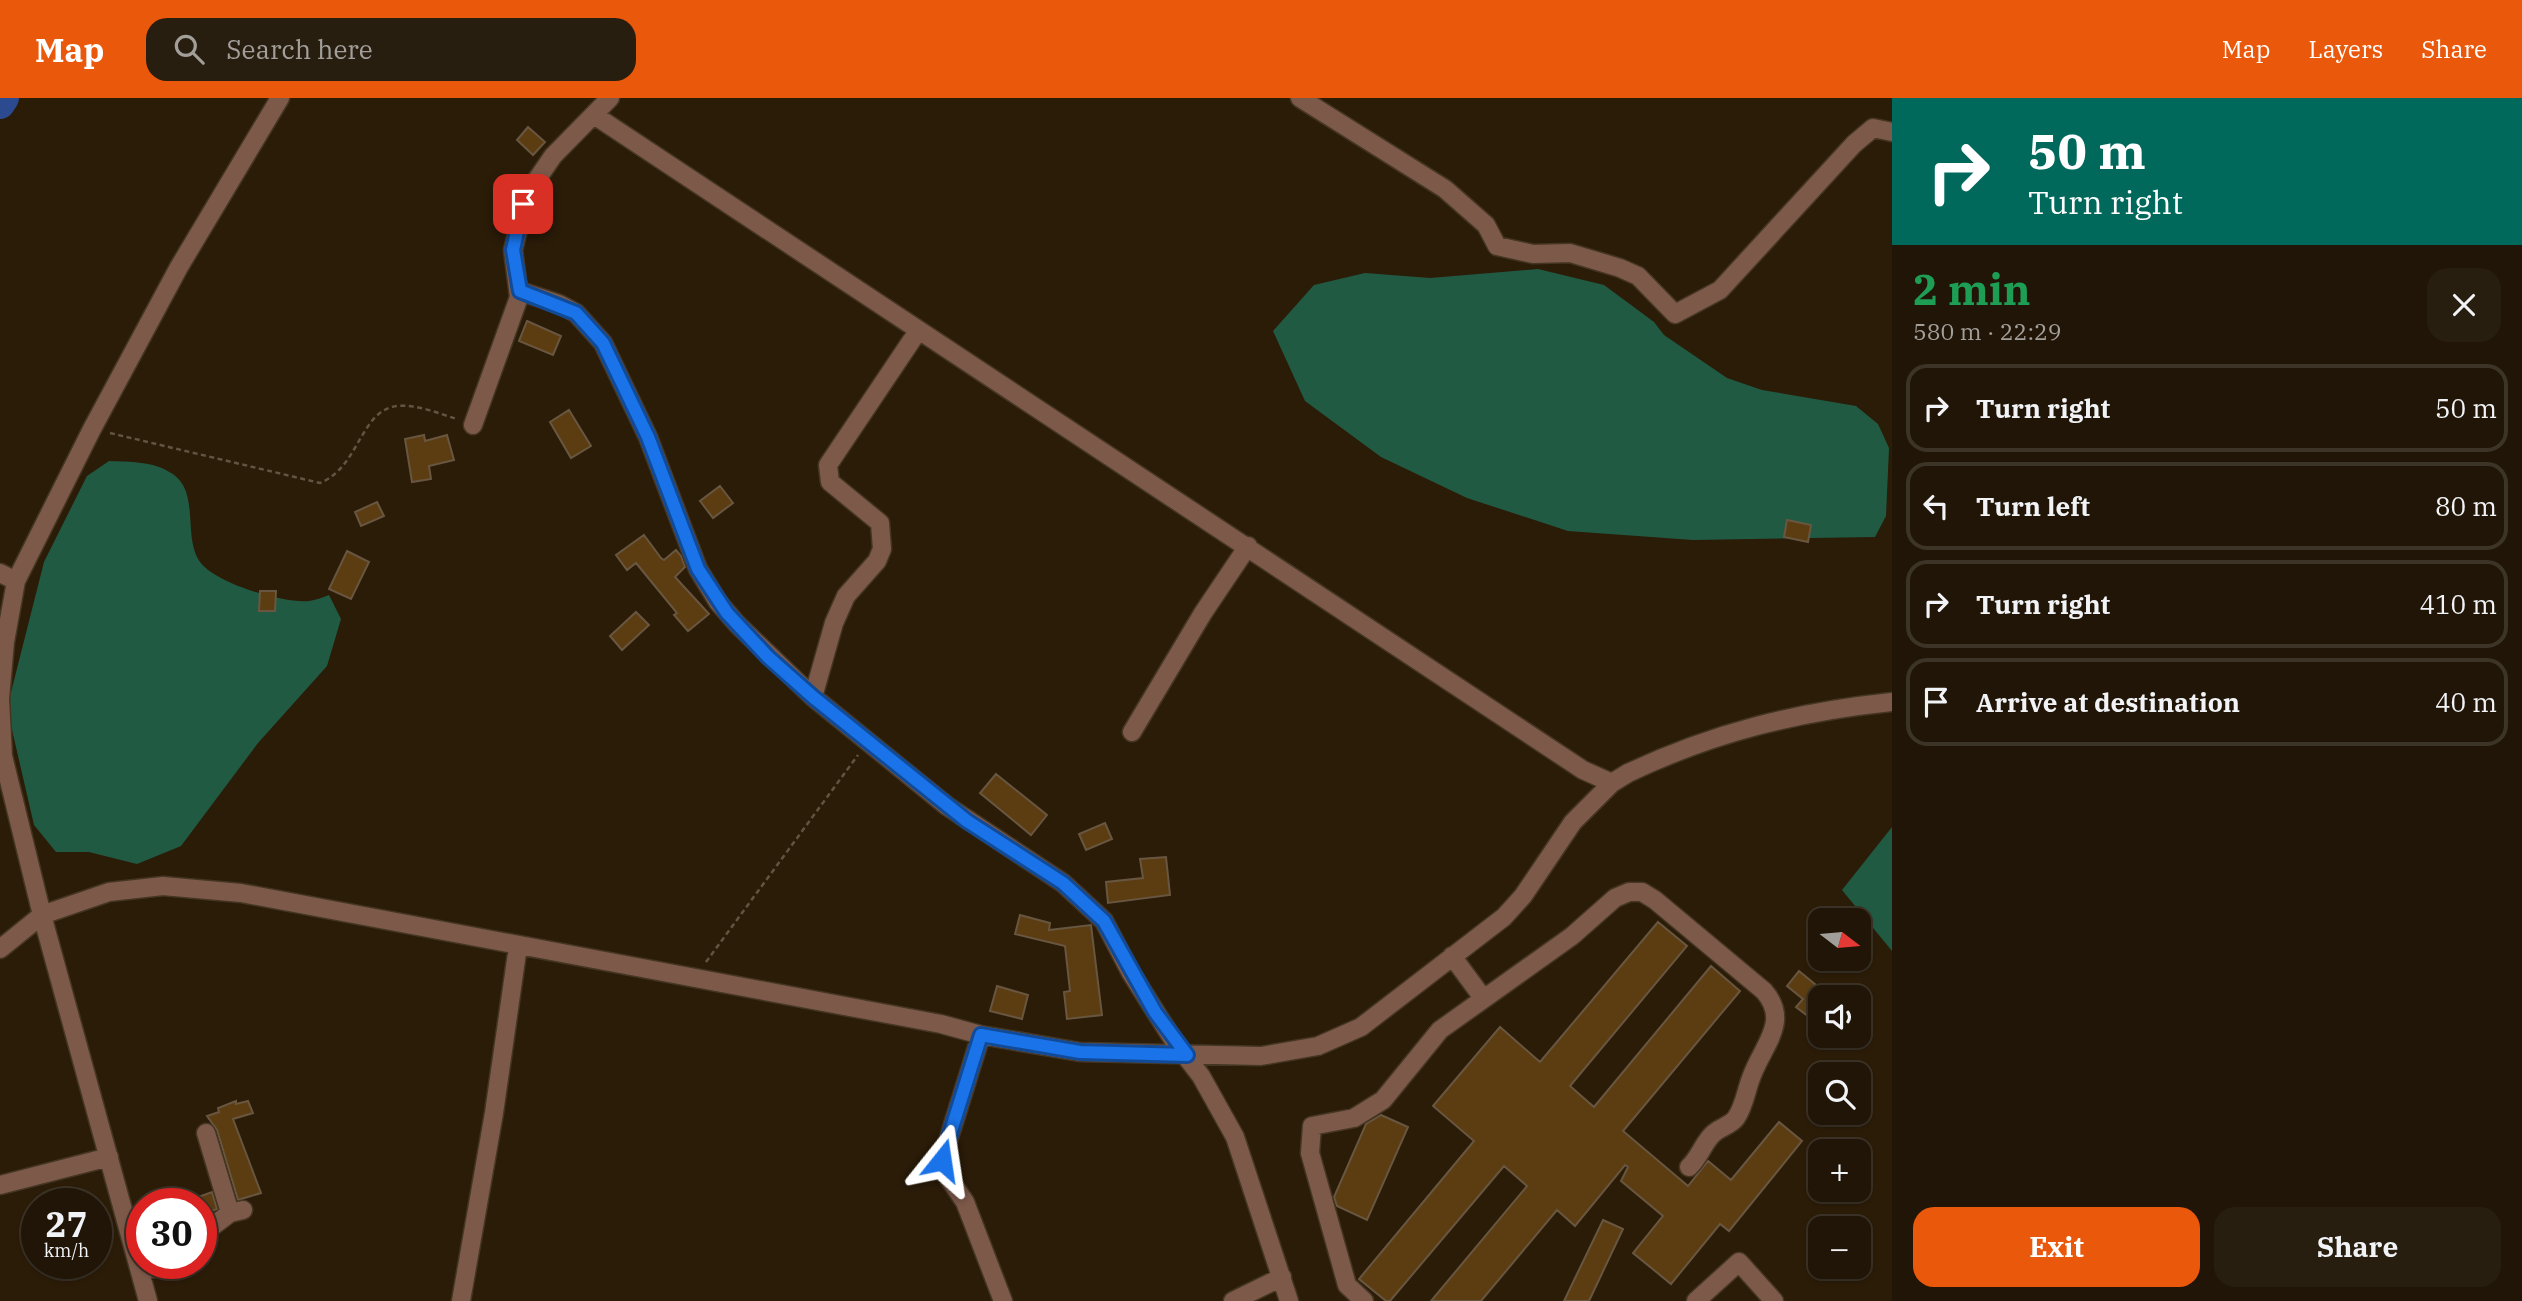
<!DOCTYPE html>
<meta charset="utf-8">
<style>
:root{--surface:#201506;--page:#281e10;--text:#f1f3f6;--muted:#a29f9b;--line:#3d3428;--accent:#ea580c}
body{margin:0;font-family:"IBM Plex Serif",serif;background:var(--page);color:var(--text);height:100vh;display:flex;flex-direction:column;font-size:26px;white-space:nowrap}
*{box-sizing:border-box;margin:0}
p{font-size:23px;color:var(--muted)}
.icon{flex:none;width:38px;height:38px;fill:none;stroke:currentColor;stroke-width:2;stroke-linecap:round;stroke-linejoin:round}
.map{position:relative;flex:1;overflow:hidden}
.drawer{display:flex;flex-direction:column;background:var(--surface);width:630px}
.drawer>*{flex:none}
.banner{background:#00695c;color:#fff;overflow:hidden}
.needle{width:46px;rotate:106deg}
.tools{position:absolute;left:1808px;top:810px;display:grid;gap:14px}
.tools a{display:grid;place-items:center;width:63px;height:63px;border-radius:14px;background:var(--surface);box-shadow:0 2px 5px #0004,0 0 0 2px var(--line);font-size:35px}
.speed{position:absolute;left:21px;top:1090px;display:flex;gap:14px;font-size:35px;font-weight:700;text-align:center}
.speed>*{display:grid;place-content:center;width:91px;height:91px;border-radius:50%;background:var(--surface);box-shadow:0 2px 5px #0004,0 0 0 2px var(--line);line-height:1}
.speed small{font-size:18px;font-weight:400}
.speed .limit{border:10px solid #d22;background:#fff;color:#111}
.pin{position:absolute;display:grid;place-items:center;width:60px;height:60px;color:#fff;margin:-30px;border-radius:14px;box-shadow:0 4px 10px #0006}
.me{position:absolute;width:77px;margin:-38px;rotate:15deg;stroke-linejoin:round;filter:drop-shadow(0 0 5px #0008)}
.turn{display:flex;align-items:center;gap:24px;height:147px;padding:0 21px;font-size:32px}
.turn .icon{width:91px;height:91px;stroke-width:2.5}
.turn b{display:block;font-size:49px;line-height:60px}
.round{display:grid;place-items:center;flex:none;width:74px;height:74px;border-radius:21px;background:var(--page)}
.head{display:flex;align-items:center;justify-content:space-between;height:119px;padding:0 21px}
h1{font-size:42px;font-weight:700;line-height:52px;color:#1e9e55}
.button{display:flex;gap:14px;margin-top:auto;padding:14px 21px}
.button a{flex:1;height:80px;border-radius:21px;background:var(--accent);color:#fff;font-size:28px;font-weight:700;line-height:80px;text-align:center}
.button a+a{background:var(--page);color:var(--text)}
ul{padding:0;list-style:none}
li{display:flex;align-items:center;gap:21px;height:88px;margin:0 14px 10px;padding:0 7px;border:4px solid var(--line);border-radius:21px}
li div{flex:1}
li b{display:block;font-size:26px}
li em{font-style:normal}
header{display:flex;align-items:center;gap:42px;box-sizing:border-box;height:98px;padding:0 35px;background:var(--accent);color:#fff}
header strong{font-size:33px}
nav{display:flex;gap:38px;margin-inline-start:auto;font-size:24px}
.search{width:490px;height:63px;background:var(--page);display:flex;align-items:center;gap:18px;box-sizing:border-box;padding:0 24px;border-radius:21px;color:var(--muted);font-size:26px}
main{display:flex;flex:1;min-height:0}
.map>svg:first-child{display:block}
</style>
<header>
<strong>Map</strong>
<div class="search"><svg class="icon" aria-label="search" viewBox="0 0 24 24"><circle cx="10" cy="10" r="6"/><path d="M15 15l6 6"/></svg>Search here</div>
<nav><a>Map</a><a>Layers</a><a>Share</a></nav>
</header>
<main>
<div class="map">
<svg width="1892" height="1203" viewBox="0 0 1892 1203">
<rect width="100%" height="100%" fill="#2b1c08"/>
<path fill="#215a43" d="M1538 171 1604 187 1654 224 1664 237 1727 280 1762 292 1856 308 1878 326 1889 350 1886 418 1875 439 1693 442 1568 433 1467 400 1381 359 1305 303 1273 233 1314 187 1365 175 1430 180Z
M109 363C130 364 153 363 171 375 201 393 182 438 200 464 215 485 284 506 309 503 316 502 323 499 329 497L341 521 327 568 258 645 181 748 137 766 89 754H56L34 727 7 610 44 464 87 378Z
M1892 729V853L1842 792Z"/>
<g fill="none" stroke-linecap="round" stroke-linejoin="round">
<path stroke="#2b4a8f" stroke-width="30" d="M0 6 4 0"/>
</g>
<path fill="#5c3d12" stroke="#685641" stroke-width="2" d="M528 29 545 44 533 57 517 42Z
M527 223 561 238 553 257 519 243Z
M569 312 591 348 571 360 550 324Z
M424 337 425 343 447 337 454 362 429 368 431 381 412 384 405 341Z
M720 388 733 405 713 420 700 403Z
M377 404 384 418 361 428 355 414Z
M1787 422 1811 427 1808 444 1784 439Z
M644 437 661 460 664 462 676 452 681 458 685 469 675 479 709 516 688 533 674 517 677 515 636 465 627 472 616 457Z
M347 453 369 464 351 501 329 491Z
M260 493H276L275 513H259Z
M636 514 649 527 622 552 610 538Z
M996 676 1047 717 1031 737 980 695Z
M1105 725 1112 741 1086 752 1079 736Z
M1166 759 1170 797 1108 805 1106 784 1143 780 1140 761Z
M1020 817 1050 825 1049 832 1091 827 1102 917 1067 921 1064 894 1070 893 1065 848 1015 836Z
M1658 824 1687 848 1570 988 1594 1009 1711 868 1740 893 1623 1033 1688 1088 1708 1063 1731 1082 1779 1024 1802 1043 1729 1133 1720 1126 1671 1186 1633 1155 1663 1118 1621 1083 1628 1069 1625 1067 1575 1128 1557 1112 1481 1203H1431L1527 1088 1504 1068 1390 1203H1386L1359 1181 1474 1043 1433 1008 1500 929 1540 964Z
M1799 873 1828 897 1820 900V906L1809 919 1796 909 1803 901 1787 888Z
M997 888 1028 897 1022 921 990 913Z
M236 1003V1006L248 1003 253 1015 233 1021 261 1095 238 1102 217 1032 207 1018 219 1014 218 1010Z
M1381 1017 1408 1029 1367 1122 1337 1108 1334 1099 1366 1026Z
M212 1094 217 1111 204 1116 198 1099Z
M1603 1122 1623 1131 1589 1203H1564Z"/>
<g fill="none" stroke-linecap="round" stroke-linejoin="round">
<defs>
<path id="minor" d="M1300 0 1445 91 1486 127 1497 148 1533 156 1570 155 1620 170 1638 178 1675 216 1720 192 1854 46 1873 30 1892 34
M594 17 1583 672 1612 685
M520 193 559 206 576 215 603 245 648 339 698 471 718 504 737 526 813 599 947 708 1063 785 1104 823 1131 875 1174 943 1201 978 1235 1039 1289 1203
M473 327 519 199 513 152 527 96 553 58 610 0
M0 475 16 483
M813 599 834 525 846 498 877 463 882 451 880 425 830 384 828 367 918 233
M1132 634 1203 515 1248 448
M0 851 42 817 109 794 163 788 241 795 941 926 981 937 1080 954 1261 958 1318 948 1361 929 1504 819 1523 798 1573 724 1612 685 1628 675C1715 634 1797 614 1892 604
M1452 858 1483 900
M981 937 942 1062 948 1079 965 1104 1003 1203
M206 1035 230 1115
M0 1087 109 1059
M201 1137 230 1115 243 1112
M141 1172 183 1166
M148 1203 42 817 3 658 0 601 5 544 16 483 92 331 179 169 280 0
M461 1203 494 1015 518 848
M1233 1203 1282 1179
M1364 1203 1347 1187 1310 1055 1312 1028 1354 1020 1383 1002 1440 932 1572 838 1615 800 1629 794H1642L1655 802 1764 893C1791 924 1762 948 1751 980 1746 993 1744 1009 1736 1020 1731 1027 1721 1029 1714 1035 1704 1043 1700 1059 1689 1069
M1696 1203 1739 1164 1774 1203"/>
</defs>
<use href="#minor" stroke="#443623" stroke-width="21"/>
<path stroke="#625442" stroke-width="2.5" stroke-dasharray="5 3.5" stroke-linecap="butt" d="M110 335 320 385C360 369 360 311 398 308 417 306 440 316 457 321
M706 864 858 657"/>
<use href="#minor" stroke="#7d594a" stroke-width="18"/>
</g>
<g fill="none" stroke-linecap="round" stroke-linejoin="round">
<defs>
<path id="route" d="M523 106 513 152 520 193 576 215 603 245 648 339 698 471 727 515 768 559 813 599 967 723 1063 785 1104 823 1155 914 1187 957 1080 954 981 937 942 1062"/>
</defs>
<use href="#route" stroke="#114b97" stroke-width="18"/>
<use href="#route" stroke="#1a73e8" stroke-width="12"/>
</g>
</svg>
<div class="tools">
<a><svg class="needle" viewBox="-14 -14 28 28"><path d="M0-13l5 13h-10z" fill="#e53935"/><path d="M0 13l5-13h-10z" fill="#a29f9b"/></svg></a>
<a><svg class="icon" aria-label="sound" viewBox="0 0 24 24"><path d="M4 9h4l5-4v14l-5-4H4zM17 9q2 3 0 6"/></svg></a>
<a><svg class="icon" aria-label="search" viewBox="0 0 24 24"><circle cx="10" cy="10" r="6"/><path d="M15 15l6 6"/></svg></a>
<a>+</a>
<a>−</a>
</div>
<div class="speed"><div>27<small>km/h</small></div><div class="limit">30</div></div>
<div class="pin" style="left:523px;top:106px;background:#d93025"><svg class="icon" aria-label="arrive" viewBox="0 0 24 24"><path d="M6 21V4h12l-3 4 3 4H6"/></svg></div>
<svg class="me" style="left:942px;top:1062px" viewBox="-20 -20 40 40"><path d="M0-17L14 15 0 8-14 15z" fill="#1a73e8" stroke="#fff" stroke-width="4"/></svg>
</div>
<section class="drawer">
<div class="banner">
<div class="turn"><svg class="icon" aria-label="right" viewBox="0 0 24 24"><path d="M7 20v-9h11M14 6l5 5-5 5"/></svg><div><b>50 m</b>Turn right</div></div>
</div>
<div class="head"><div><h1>2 min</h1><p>580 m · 22:29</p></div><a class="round"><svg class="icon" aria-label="close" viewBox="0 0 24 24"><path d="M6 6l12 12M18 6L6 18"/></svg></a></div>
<ul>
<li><svg class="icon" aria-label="right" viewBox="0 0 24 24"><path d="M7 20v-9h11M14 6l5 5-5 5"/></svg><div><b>Turn right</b></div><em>50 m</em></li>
<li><svg class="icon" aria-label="left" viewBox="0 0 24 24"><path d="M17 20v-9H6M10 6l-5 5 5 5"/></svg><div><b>Turn left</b></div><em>80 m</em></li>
<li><svg class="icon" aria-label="right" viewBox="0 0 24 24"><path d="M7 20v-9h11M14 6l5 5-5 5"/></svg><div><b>Turn right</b></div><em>410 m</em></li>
<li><svg class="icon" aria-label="arrive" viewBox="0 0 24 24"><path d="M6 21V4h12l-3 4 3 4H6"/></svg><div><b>Arrive at destination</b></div><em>40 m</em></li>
</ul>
<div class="button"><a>Exit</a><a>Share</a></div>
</section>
</main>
